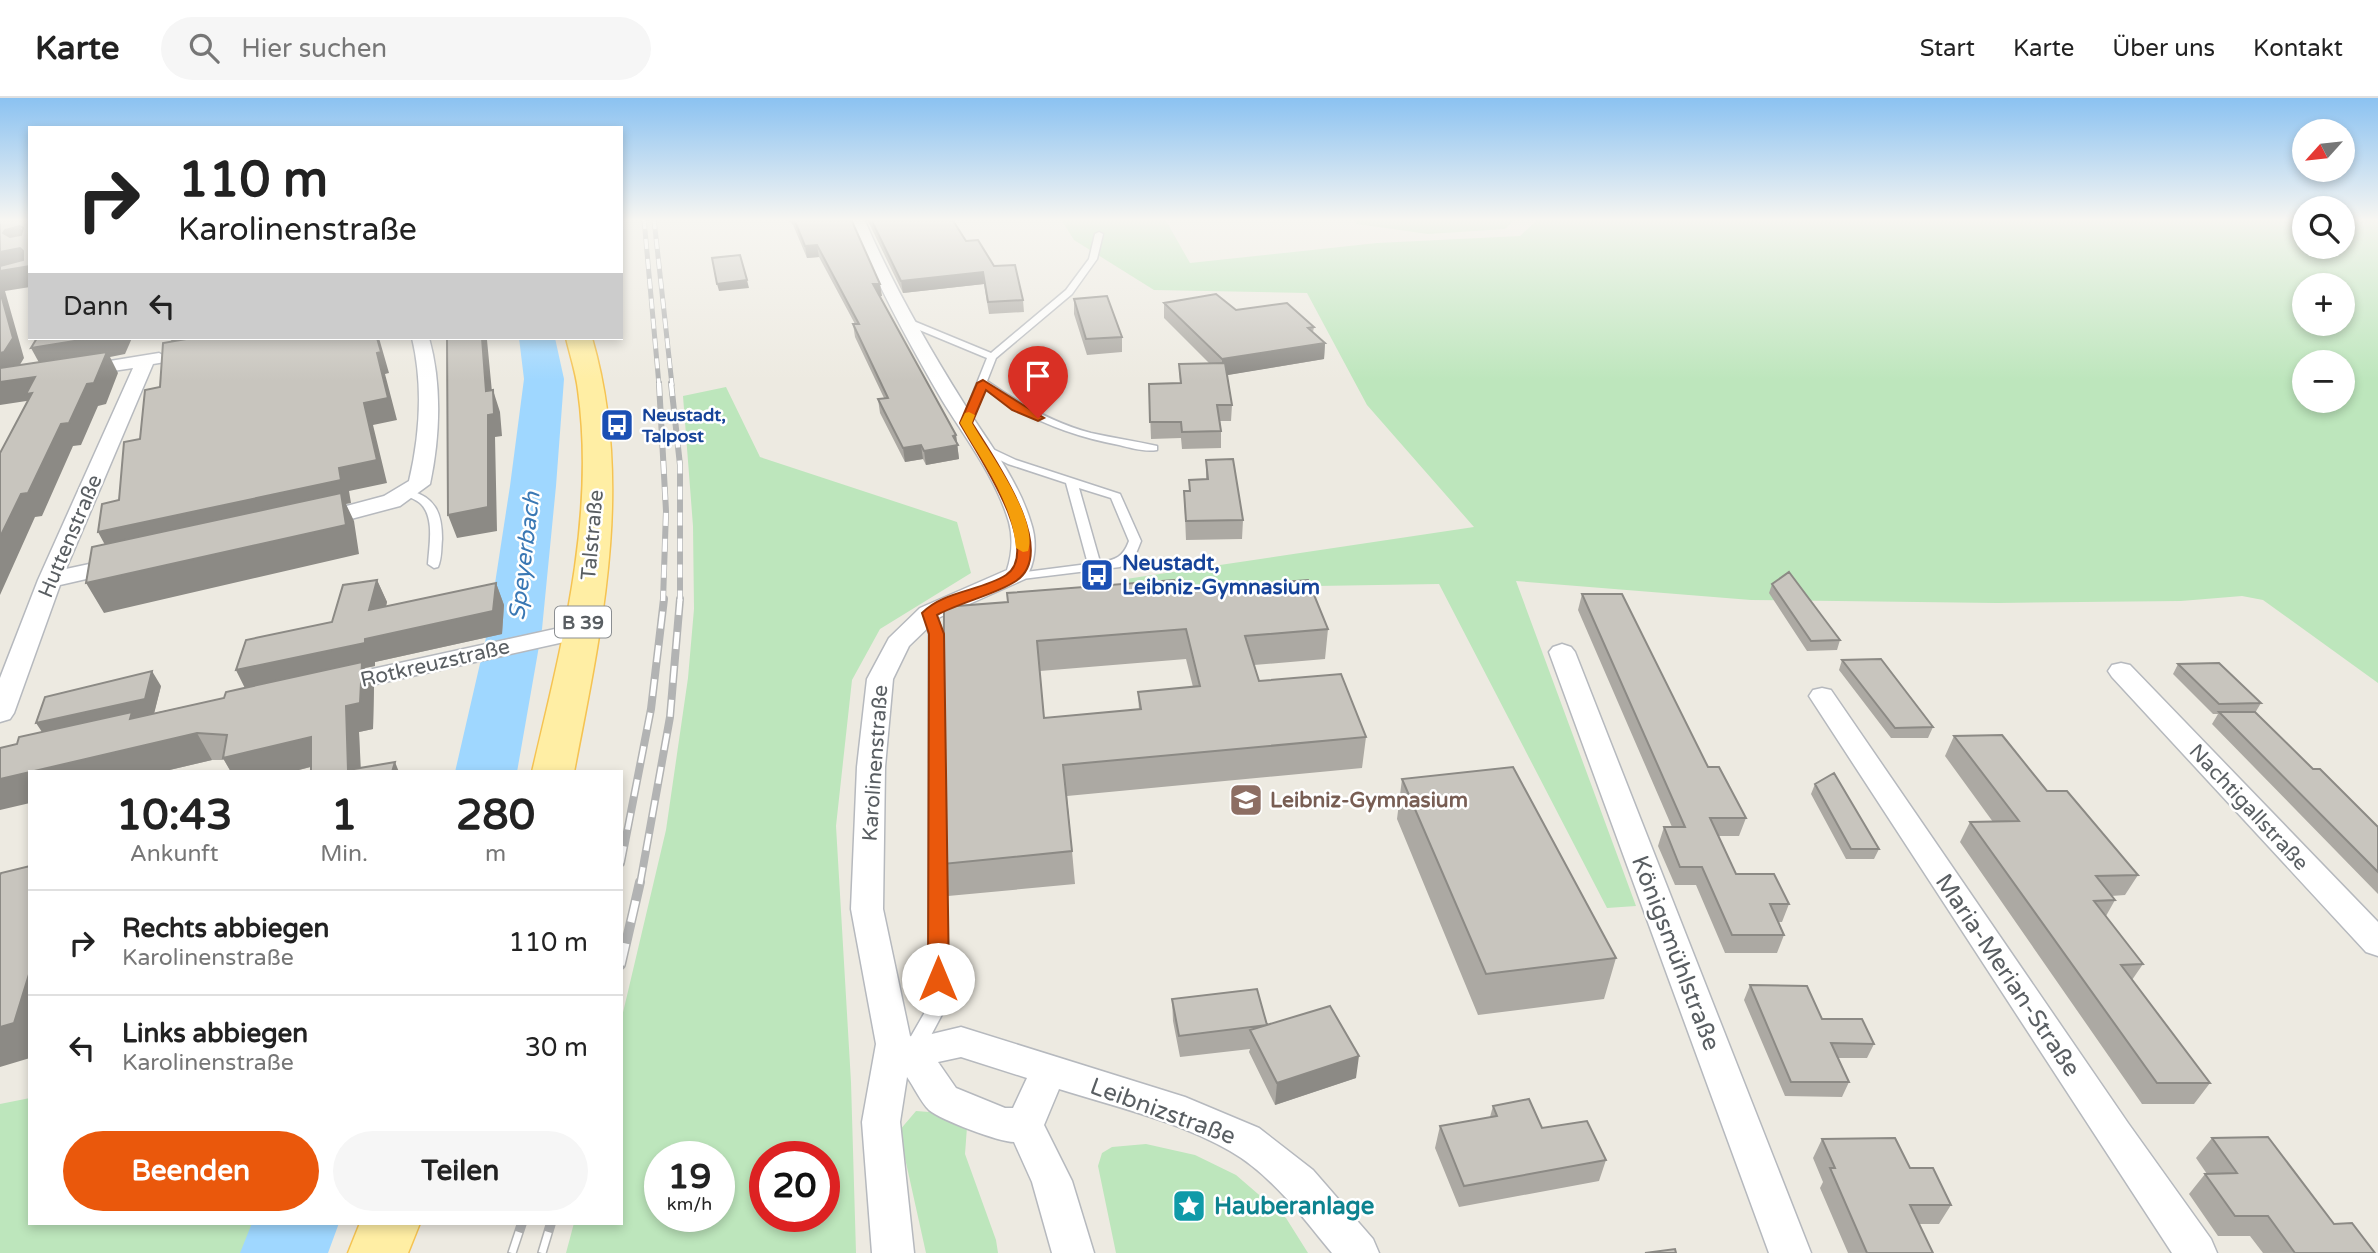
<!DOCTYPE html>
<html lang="de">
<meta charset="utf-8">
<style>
:root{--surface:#fff;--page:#f6f6f6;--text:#222;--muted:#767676;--line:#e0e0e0;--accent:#ea580c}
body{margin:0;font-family:"Varela Round",sans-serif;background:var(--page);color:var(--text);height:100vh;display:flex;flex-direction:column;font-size:26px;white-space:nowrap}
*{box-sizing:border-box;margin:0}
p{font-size:23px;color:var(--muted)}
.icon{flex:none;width:38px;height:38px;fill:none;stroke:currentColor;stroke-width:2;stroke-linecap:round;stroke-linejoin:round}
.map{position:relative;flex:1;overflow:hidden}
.drawer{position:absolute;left:28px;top:672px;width:595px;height:455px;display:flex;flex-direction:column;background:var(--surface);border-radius:0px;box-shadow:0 4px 10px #0003}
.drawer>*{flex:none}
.banner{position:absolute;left:28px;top:28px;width:595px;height:214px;border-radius:0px;box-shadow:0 4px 10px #0003;background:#fff;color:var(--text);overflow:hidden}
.needle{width:46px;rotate:243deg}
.tools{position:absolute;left:2292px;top:21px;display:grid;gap:14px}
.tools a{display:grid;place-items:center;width:63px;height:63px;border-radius:50%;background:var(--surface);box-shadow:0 4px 10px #0003;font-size:35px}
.speed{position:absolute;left:644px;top:1043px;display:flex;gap:14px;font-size:35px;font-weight:700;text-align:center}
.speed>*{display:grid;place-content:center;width:91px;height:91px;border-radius:50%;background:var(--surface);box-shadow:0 4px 10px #0003;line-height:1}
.speed small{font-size:18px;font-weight:400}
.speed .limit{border:10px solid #d22;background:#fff;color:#111}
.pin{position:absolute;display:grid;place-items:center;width:60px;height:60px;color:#fff;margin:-72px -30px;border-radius:50% 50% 50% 0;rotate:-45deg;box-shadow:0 0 7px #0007}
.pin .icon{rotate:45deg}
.me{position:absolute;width:77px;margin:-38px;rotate:0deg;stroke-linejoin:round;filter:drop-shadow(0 0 5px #0008)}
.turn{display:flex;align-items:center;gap:24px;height:147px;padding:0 35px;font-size:32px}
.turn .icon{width:91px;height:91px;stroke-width:2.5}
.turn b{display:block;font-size:49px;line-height:60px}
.then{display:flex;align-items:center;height:66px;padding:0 35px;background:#0003;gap:14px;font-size:26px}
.eta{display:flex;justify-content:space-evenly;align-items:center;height:119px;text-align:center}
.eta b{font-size:42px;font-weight:700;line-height:49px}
.action{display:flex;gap:14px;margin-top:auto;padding:14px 35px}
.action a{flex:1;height:80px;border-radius:42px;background:var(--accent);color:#fff;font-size:28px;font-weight:700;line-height:80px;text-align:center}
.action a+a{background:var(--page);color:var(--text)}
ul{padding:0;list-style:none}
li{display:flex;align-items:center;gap:21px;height:105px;padding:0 35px;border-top:2px solid var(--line)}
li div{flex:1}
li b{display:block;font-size:26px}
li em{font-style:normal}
header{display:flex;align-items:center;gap:42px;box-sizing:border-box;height:98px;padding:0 35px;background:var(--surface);border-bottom:2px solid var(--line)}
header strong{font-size:33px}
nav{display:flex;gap:38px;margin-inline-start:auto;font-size:24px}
.search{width:490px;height:63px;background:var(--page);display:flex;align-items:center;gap:18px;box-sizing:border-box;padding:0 24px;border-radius:38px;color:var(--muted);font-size:26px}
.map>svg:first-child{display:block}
</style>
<header>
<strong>Karte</strong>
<div class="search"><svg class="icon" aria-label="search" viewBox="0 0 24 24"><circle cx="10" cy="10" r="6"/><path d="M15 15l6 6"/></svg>Hier suchen</div>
<nav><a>Start</a><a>Karte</a><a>Über uns</a><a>Kontakt</a></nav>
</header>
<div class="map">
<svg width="2378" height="1155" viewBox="0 0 2378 1155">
<rect width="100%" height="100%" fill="#edeae1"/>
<path fill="#bde6bc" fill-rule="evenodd" d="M1061 121H1165L1190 165 1377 145 1520 138 1538 121H2305V149H2343V121H2378V585L2263 502 2242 498 2181 503 1997 505 1751 502 1516 483 1636 808 1607 810 1439 486 1129 491 1126 481 1474 429 1367 307 1307 195 1154 192 1074 142ZM2305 187H2343V226H2305ZM2305 264H2343V303H2305Z
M1353 121H1515L1505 131 1428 136 1357 126Z
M726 289 760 359 957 424 971 475 880 531 852 582 836 728 851 984 856 1155H566L574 1125H621V923L666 732 688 580 694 511 693 428 683 298ZM660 1059H719V1118H660ZM765 1059H824V1118H765Z
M30 1000V1125H273L260 1155H0V1006Z
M916 1013 942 1015 967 1029 965 1056 996 1142 998 1155H926L899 1033Z
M1146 1046 1195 1057 1236 1077 1286 1120 1308 1155H1116L1098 1068 1102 1055 1112 1049Z"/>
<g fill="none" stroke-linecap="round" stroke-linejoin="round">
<path fill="#9fd7ff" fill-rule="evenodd" d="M519 240H555L564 281 556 388 542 531 517 674H455L488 531 510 388 524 281Z
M252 1125H339L328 1155H240Z"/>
<defs>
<path id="service" d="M1099 134 1103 136 1097 161 1072 196 996 260 987 283C1020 306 1053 325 1091 335 1113 340 1135 343 1157 348V352C1145 354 1131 350 1119 347 1069 338 1026 320 985 291L971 325 966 328 962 327 961 325 987 260 905 226V222H911L991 255 1066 192 1089 161 1095 136Z
M982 346 1016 362 1120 396 1141 443 1135 458 1120 469 1006 483 1004 480 1010 476 1088 466 1066 385 1008 366 978 351V347ZM1079 390 1111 400 1129 443C1123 459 1116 462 1100 464Z
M408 392C435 399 442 414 442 441 441 450 442 460 438 469L434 470 428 466C429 448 435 420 421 406 416 401 408 399 402 395Z
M929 511 936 515 943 536 947 907 919 960 912 962 905 960 902 954 929 907V536L922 515Z"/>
<path id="minor" d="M850 121H864C892 185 926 245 963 304 987 343 1018 381 1031 425 1037 443 1036 465 1025 481L938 520 909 548 893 581 885 669 883 811 910 938 915 940 961 929 1185 999 1259 1030 1313 1072 1373 1141 1379 1155H1332C1302 1119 1272 1077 1230 1053 1178 1023 1116 1009 1059 991L1044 1027 1072 1083 1094 1155H1052L1032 1084 1014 1044C999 1044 941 1022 929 1012 921 1004 914 989 907 979L900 1024 914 1155H872L862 1024 876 946 851 811 857 669 867 581 889 540 920 510 1007 472C1012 457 1013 439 1009 424 996 380 966 341 942 302 908 244 876 184 850 121ZM961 959 1027 980 1013 1010H1005L956 990 938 964Z
M412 240H429C442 286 440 339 430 386L400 408 317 430 309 428 306 423 309 418 384 398 409 383C420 337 423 286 412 240Z
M159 255 168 260 165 264 153 266 66 471 122 459 130 461 134 466 130 471 60 487 14 615 10 621 0 624V580L38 482 133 270 79 278 70 273 79 268Z
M582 525 591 528 595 533 591 538 336 595 327 593 323 587 327 581 336 579Z
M1562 546 1571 549 1575 554 1811 1155H1769L1549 554 1553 549Z
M2121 565 2130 567 2378 824V858L2366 854 2112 579 2108 573 2112 567Z
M1822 590 1831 592 2128 1025 2211 1141 2217 1155H2172L1809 598 1813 592Z"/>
<path id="primary" d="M566 240H592C634 385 602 529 574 674H532C561 550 596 420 578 292 576 275 570 257 566 240Z
M360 1125H420L408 1155H348Z"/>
</defs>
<use href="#service" stroke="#b6b9be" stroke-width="3"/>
<use href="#minor" stroke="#b6b9be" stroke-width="3"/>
<use href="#primary" stroke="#f5c352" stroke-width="3"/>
<use href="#service" fill="#fff" fill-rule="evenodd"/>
<use href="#minor" fill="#fff" fill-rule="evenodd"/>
<use href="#primary" fill="#ffeea4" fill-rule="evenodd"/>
<defs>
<path id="rail-far3" d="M644 121 659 287
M654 121 672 287"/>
<path id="rail-far2" d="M659 285 666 413 663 503
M671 285 680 367V503"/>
<path id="rail-far1" d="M621 765 651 611 664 501
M640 786 670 619 680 501"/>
<path id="rail" d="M621 867 640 784
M512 1155 522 1125
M542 1155 551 1125"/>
</defs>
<use href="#rail-far3" stroke="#b2b3b3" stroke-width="5"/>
<use href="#rail-far2" stroke="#b2b3b3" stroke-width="6"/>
<use href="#rail-far1" stroke="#b2b3b3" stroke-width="8"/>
<use href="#rail" stroke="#b2b3b3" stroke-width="10"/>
<use href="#rail-far3" stroke="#fff" stroke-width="3.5" stroke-dasharray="10" stroke-linecap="butt"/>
<use href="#rail-far2" stroke="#fff" stroke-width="4.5" stroke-dasharray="13" stroke-linecap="butt"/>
<use href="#rail-far1" stroke="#fff" stroke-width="5" stroke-dasharray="17" stroke-linecap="butt"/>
<use href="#rail" stroke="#fff" stroke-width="7" stroke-dasharray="22" stroke-linecap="butt"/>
</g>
<path fill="#aca9a3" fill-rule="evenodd" d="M787 121H851L882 198H879L956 337 959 361 926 367 923 361 905 364 880 315 878 301 884 300 855 239 853 226H855L819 159 807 160 793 127Z
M867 121H952L966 143 994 168 1023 202 1024 214 989 216 984 186 903 195Z
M1074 201 1122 239V254L1087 257 1074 216Z
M1164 205 1236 212 1314 229 1313 234 1325 245 1324 261 1227 277 1232 307 1231 323H1220L1221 333V350L1182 351 1181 340 1151 341 1149 286 1180 285 1179 266 1209 265 1164 220Z
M1206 362 1243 422 1242 441 1186 442 1184 393H1189V382L1206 381Z
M377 482 387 504 386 508 496 485 504 507 502 536 375 564V568L365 570 374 589 373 631 359 634 360 670 399 674 311 669 291 674H231L224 662H212L161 674H30L17 646 42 634 161 588 154 615 224 600 245 590 236 572 332 524Z
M1772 486 1840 542 1837 552 1807 553 1769 495Z
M1176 492 1328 531 1325 561 1254 567 1259 583 1366 639 1362 670 1067 698 1075 786 948 798 943 766 944 509ZM1186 561 1193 589 1138 594 1139 612 1044 620 1040 573Z
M1582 496 1746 720 1739 738H1718L1736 776 1789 806 1782 824H1779L1784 837 1777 855H1725L1696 787H1675L1658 748 1664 729H1672L1578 512Z
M1842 562 1933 629 1928 640H1891L1839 572Z
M2178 566 2261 605 2255 615 2313 671 2378 729V796L2212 626 2218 616H2213L2173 576Z
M1954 638 2047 693 2138 777 2125 797 2111 798 2115 802 2106 818 2143 866 2132 882 2210 985 2194 1006H2142L1960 744 1970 724H1993L1945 658Z
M1402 681 1616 860 1604 901 1478 917 1397 721Z
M1815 686 1879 751 1874 761H1846L1811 696Z
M1750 887 1874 946 1867 960H1838L1849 984 1842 999 1785 998 1744 902Z
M1172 901 1267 927 1356 980 1275 1007 1249 954 1250 951 1180 959 1173 923Z
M1493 1008 1606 1062 1599 1083 1459 1109 1435 1050 1440 1028 1490 1019Z
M2212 1040 2334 1126 2375 1155H2263L2250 1138H2218L2189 1096 2205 1076H2207L2196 1060Z
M1822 1041 1910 1070 1951 1107 1939 1126H1919L1933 1155H1848L1820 1090 1823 1084 1813 1060Z"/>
<path fill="#8c8a85" d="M20 128 29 145 20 150 30 168V189L5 193 24 260 15 275 0 277V154L3 135 5 132Z
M817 147 819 159 807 160 805 148Z
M983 174 984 186 903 195 901 183Z
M747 182 749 190 719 193 717 186Z
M873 186H880L882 198 875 199Z
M93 240H132L125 256 110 259 118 275 106 306 98 308 81 347 73 348 42 418 35 419 0 497V439L42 270 31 250Z
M170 240H224L174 248Z
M377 240H379L389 275 385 276 397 322 373 327 387 385 349 393 351 405 346 406 354 423 359 456 104 515 86 485 111 458 98 434 339 370 364 305Z
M482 240H486L487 242 494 315 486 293Z
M1325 245 1324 261 1222 278V261Z
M35 279 46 300 0 307V284Z
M493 292 500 314 502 338 495 339 497 433 457 440 448 417 488 317Z
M956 337 959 361 926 367 924 353 953 338Z
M921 347 923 361 905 364 903 350Z
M377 482 387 504 380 534 369 512Z
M496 485 504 507 502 536 375 564V568L365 570 374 589 373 631 359 634 361 674 348 672 346 608 248 596 236 572 365 541Z
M152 573 161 588 154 616 46 640 36 625Z
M197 635 212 662 161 674H31Z
M311 639 325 665 291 674H231L223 660Z
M395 664 399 674H392Z
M30 674V705L0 712V681Z
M30 873V960L0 969V929Z
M1359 958 1356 980 1275 1007 1277 985Z"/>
<path fill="#c8c5be" stroke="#8c8a85" stroke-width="2" fill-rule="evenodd" d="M0 121H30V168L0 173V168L23 162V153L20 150 0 154ZM20 128 23 130 21 137 10 139 3 135 5 132Z
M794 121H851L880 186H873L956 337 953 338 958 347 924 353 921 347 903 350 878 301 888 300 853 226H859L817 147 805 148Z
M871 121H952L966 143 978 142 994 168 1015 167 1023 202 988 204 983 174 901 183Z
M740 157 747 182 717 186 712 160Z
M0 193 13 240 4 254 0 255Z
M1216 196 1236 212 1287 205 1314 229 1308 230 1325 245 1222 261 1164 205Z
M1107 198 1122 239 1086 241 1074 201Z
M37 240H93L31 250Z
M192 240H377L381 254 377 255 388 300 364 305 377 362 339 370 341 382 98 434 102 406 119 402 124 344 140 341 145 292 160 289 163 245Z
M447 240H482L486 293 493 292 494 316 488 317V409L448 417Z
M107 254 94 285 87 286 69 325 61 326 28 395 21 396 0 439V355L32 295 26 296 35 279 0 284V270Z
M1225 265 1232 307H1217L1221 333 1182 334 1181 324H1150L1149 286 1181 285 1179 266Z
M1233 361 1243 422 1186 423 1184 393H1190L1189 382 1208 381 1206 362Z
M341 395 346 427 86 485 92 449Z
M1789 474 1840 542 1811 543 1772 486Z
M377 482 369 512 496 485 493 513 365 541V545L236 572 246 542 332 524 343 487Z
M1174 482 1176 492 1308 482 1328 531 1245 538 1259 583 1341 576 1366 639 1063 667 1072 753 943 766 944 509 1008 504 1007 495ZM1186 531 1200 588 1138 594 1141 611 1044 620 1037 543Z
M1582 496H1622L1708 669H1719L1746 720H1710L1736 776H1774L1789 806H1770L1784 837H1732L1702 769H1680L1664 729H1685Z
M1881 561 1933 629 1895 630 1842 562Z
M362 564 360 605 346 608 348 672 395 664 392 674H311V639L223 660 227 637 197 635 0 681V650L17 646 19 639 132 614 130 621 224 600 226 594Z
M2219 565 2261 605 2219 606 2178 566Z
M152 573 145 601 36 625 45 599Z
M2219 614H2255L2313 671H2320L2378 729V774Z
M2002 637 2047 693H2067L2138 777 2096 778 2115 802 2094 803 2143 866 2121 867 2210 985H2157L1970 724 2019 723 1954 638Z
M1513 669 1616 860 1486 876 1402 681Z
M1834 675 1879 751H1851L1815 686Z
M30 768V873L14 925 0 929V777L1 775Z
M1750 887 1807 888 1822 921H1862L1874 946 1831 945 1849 984H1791Z
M1257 891 1267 927 1179 938 1172 901Z
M1330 908 1359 958 1277 985 1250 932Z
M1529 1001 1542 1030 1587 1023 1606 1062 1464 1088 1440 1028 1497 1018 1493 1008Z
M2268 1039 2334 1126 2352 1125 2375 1155H2295L2268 1118H2235L2205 1076 2237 1075 2212 1040Z
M1895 1040 1910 1070H1933L1951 1107H1910L1933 1155H1867L1830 1070H1835L1822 1041Z
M1675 1151 1676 1155H1645Z"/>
<linearGradient id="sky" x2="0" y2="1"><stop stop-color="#8bc2f1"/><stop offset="0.43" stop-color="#f7f6f2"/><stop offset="1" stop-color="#f7f6f2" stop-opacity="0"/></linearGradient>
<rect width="2378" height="283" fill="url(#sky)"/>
<path fill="#ea580c" stroke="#983908" stroke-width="2" d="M983 282 1044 320 1038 323 1012 312 986 292 972 325C991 356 1061 453 1016 483 997 496 961 504 937 517L944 536 949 881 946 887 938 889 931 887 928 881 929 536 922 515C943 493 981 493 1006 477 1044 452 975 352 960 325L977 285Z"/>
<path fill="#f59e0b" d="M969 314 975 317 972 325C988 353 1039 421 1028 453L1023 454 1016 450C1012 403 983 365 960 325L965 315Z"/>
<defs>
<symbol id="bus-square" viewBox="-11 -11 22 22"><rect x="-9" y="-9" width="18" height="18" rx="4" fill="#1a4fb4" stroke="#fff"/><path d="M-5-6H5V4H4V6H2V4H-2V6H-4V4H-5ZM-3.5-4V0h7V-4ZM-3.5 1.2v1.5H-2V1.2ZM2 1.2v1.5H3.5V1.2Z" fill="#fff"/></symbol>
<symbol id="school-square" viewBox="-11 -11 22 22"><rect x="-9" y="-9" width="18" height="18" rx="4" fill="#8d6e63" stroke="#fff"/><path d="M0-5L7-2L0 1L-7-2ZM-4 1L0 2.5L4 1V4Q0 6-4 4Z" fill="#fff"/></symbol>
<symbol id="sight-square" viewBox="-11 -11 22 22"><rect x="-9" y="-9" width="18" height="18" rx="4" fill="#0f9aa8" stroke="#fff"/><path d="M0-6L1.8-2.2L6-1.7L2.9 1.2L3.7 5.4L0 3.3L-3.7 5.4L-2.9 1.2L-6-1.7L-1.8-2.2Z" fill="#fff"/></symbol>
</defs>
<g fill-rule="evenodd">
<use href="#bus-square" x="598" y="308" width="38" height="38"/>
<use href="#bus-square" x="1078" y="458" width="38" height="38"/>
<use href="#school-square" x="1227" y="683" width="38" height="38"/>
<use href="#sight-square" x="1170" y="1089" width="38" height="38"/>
</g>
<g text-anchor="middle" stroke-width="5" stroke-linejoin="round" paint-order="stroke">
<g font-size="18" font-weight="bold" fill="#164399" stroke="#fff" text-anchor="start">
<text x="642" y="323">Neustadt,<tspan x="642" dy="21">Talpost</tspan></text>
</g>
<rect fill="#fff" stroke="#8b8e91" stroke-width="2" x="555" y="508.5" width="56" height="31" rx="5"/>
<g font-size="19" font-weight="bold" fill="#595e62">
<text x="583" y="531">B 39</text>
</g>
<g font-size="21" fill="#595e62" stroke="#fff">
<text transform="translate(592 437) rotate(-85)" y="7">Talstraße</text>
<text transform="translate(70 438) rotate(-67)" y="7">Huttenstraße</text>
<text transform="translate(435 565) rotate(-13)" y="7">Rotkreuzstraße</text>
<text transform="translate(875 665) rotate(-86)" y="7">Karolinenstraße</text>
<text transform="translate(2249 709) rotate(47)" y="7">Nachtigallstraße</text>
</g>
<g font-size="21" font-weight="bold" fill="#164399" stroke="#fff" text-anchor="start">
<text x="1122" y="472">Neustadt,<tspan x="1122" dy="24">Leibniz-Gymnasium</tspan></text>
</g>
<g font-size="21" font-weight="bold" fill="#785e54" stroke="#fff" text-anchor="start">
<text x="1270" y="709">Leibniz-Gymnasium</text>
</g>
<g font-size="23" font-style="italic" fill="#3a78b4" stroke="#fff">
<text transform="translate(524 458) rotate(-83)" y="8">Speyerbach</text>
</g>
<g font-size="24" fill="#595e62" stroke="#fff">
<text transform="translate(1676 855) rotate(69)" y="8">Königsmühlstraße</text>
<text transform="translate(2008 877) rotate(56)" y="8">Maria-Merian-Straße</text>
<text transform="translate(1163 1013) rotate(20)" y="8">Leibnizstraße</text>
</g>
<g font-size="24" font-weight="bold" fill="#0d838f" stroke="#fff" text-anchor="start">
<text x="1214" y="1116">Hauberanlage</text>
</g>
</g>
</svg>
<div class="tools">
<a><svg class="needle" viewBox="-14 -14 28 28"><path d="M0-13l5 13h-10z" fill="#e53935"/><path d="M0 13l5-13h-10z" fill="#767676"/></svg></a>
<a><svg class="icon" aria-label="search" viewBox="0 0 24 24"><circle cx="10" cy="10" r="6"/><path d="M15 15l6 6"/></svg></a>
<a>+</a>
<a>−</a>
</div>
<div class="speed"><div>19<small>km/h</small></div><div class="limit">20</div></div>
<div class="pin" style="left:1038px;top:320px;background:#d93025"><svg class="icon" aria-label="arrive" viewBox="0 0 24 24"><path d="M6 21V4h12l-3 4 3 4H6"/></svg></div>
<svg class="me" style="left:938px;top:881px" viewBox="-20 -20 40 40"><circle r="19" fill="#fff"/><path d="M0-13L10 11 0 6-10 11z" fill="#ea580c"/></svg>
<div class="banner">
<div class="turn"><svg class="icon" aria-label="right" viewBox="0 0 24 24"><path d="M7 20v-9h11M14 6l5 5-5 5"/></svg><div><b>110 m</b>Karolinenstraße</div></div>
<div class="then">Dann<svg class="icon" aria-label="left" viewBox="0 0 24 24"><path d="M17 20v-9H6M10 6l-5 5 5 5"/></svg></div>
</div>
<section class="drawer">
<div class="eta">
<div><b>10:43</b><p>Ankunft</p></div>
<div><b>1</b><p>Min.</p></div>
<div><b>280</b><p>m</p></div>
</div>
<ul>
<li><svg class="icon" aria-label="right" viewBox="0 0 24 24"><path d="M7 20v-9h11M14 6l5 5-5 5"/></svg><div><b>Rechts abbiegen</b><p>Karolinenstraße</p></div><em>110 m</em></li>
<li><svg class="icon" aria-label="left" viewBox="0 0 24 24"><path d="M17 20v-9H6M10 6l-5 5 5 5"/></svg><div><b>Links abbiegen</b><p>Karolinenstraße</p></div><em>30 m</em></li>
</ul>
<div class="action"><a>Beenden</a><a>Teilen</a></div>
</section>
</div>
